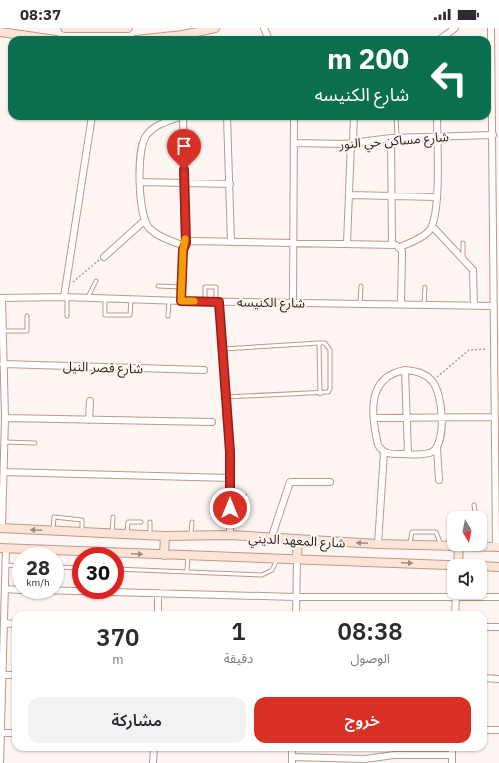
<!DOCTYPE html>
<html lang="ar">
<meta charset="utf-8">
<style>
:root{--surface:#fff;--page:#f2f2f3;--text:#2b2b33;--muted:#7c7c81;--accent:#d93025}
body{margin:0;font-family:"IBM Plex Sans","Noto Sans Arabic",sans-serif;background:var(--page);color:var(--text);direction:rtl;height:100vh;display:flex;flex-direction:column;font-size:15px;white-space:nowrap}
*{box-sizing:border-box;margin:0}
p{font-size:13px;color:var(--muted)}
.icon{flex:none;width:22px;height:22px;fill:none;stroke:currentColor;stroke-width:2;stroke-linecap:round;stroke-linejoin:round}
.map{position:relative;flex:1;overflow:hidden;direction:ltr}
.drawer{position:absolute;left:12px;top:583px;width:475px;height:140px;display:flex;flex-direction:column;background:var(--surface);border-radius:12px;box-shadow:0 1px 3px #0004;direction:rtl}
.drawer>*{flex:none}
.hud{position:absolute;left:8px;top:8px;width:483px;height:84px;border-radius:12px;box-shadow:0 1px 3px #0004;direction:rtl;background:#0b6e4f;color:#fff;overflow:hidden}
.needle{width:26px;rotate:171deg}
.fabs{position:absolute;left:447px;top:483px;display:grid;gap:8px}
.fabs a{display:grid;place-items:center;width:40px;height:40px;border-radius:8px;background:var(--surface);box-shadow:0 1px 3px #0004;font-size:20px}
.speed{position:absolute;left:12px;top:519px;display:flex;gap:8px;font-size:20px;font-weight:700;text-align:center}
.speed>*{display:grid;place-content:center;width:52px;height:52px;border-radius:50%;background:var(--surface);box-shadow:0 1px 3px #0004;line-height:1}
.speed small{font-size:10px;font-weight:400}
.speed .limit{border:6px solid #d22;background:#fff;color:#111}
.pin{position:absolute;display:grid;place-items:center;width:34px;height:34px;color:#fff;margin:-41px -17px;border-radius:50% 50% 50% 0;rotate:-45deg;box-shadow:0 0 4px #0007}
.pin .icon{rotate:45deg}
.me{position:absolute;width:44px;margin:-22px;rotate:0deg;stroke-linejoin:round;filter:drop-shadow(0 0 3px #0008)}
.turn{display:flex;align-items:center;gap:14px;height:84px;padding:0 16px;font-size:18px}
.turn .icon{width:52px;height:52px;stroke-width:2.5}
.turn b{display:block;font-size:28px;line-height:34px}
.eta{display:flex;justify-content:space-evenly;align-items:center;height:68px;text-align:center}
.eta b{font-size:24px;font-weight:600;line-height:28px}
.action{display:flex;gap:8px;margin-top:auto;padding:8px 16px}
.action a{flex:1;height:46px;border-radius:12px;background:var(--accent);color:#fff;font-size:16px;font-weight:600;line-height:46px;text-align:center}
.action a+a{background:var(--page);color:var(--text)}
.status{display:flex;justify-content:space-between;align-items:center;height:28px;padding:0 20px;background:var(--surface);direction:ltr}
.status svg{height:11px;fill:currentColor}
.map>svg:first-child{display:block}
</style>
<div class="status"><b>08:37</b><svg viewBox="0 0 49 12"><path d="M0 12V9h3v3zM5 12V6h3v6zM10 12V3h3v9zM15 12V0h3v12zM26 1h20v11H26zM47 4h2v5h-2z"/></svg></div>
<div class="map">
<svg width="499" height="735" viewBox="0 0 499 735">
<rect width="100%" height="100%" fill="#fdf5f2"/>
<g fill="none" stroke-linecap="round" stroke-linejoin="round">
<defs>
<path id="lane" d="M396 88 397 109
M463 215V231
M158 258 182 259
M88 269 96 253
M105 270V287H130L131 271
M205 273V259H216V274
M360 276 361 258
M424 277 425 259
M67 288V269
M168 288 169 272
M3 303H27V288
M319 315 320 366
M223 321 319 315H325L330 322V361L328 364 226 369
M5 414 35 415
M474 477 476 490
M53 501 54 489 82 492V502
M112 505 113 489
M127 505 128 494H141
M191 506 192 494
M150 507V494
M410 515 412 504H436L441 517
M6 537 21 538
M55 539 81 540
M115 541 262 547 272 542 277 532
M187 543 188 527"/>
<path id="street" d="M264 0 269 12
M491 0 496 519
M439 12 455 0
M182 88C169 93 154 96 146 108 136 122 138 187 149 200 157 209 172 213 184 218
M183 88 185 215
M227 88 231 214
M391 110 392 216
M353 114 354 88
M295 115 344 116 391 110 493 107
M141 154 230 156
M349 167 437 169
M432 198 473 242 474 278
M347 215 351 115
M400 219C409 215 422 211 429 203 442 188 437 111 437 88
M104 229 144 193
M64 269 92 88
M0 270 64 269 181 273 494 278
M2 270 5 390 2 500
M181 273 184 218 185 215 192 213 396 217 402 223V227L401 276
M219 274 230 424V507
M293 275 294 88
M3 336 204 342
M405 342C416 343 425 345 432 353 443 365 447 415 432 424 424 428 411 426 402 426 392 426 384 427 378 417 371 387 366 349 405 342Z
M405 342 408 426
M5 390 212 394
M374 390 495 389
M89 392 90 373
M437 420 439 452
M4 444 230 450
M271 511 290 454H330
M378 516 384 424
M5 561 21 562
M39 562 296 569H499
M158 587V565
M296 587 297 530
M455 587 456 568
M4 595 16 596
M483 599H499
M3 647H16
M483 650 499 651
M483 702H499
M1 705H16
M292 729 365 731 394 727H452
M0 735 6 520
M153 735 154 719
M292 735V719
M452 735V719"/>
<path id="secondary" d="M65 0H128
M0 4 56 12
M136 12 183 7 215 0
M0 500 165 508 230 507 378 516 499 519
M0 520 474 538
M164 527 165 508
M297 530 298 512
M458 537 459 518
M480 538 499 539"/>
</defs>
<use href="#lane" stroke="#bd988b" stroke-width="5"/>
<use href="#street" stroke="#bd988b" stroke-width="8"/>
<use href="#secondary" stroke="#bd988b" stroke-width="10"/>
<path stroke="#a89d9a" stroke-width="1.5" stroke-dasharray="2 2" stroke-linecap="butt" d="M73 254 99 232
M437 349 469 322 487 321
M237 466 249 467"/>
<use href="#lane" stroke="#fff" stroke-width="3"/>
<use href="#street" stroke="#fff" stroke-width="6"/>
<use href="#secondary" stroke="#fce5d7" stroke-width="8"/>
</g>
<defs><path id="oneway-solid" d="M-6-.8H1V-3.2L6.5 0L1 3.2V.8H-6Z"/></defs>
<g fill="#9e8b82">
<use href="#oneway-solid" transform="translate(36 502) rotate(-177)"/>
<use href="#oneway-solid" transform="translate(362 515) rotate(-177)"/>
<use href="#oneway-solid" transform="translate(137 526) rotate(3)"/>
<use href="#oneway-solid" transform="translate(407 535) rotate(3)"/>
</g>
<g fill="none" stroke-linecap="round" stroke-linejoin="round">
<defs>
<path id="route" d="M184 142 186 215 183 222 181 273 219 274 230 424V480"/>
</defs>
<use href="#route" stroke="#8d1f18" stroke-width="10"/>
<use href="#route" stroke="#d93025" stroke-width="7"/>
<path stroke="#f59e0b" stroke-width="7" d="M185 211 183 222 181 273H194"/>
</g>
<g text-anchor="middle" stroke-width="4" stroke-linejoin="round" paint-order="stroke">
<g font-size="13" fill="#2c1e19" stroke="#fdf5f2">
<text transform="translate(394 112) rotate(-4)" y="5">شارع مساكن حي النور</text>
<text transform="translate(271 274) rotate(1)" y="5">شارع الكنيسه</text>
<text transform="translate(103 339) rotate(2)" y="5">شارع قصر النيل</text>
<text transform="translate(297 512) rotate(3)" y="5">شارع المعهد الديني</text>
</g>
</g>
</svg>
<div class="fabs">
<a><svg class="needle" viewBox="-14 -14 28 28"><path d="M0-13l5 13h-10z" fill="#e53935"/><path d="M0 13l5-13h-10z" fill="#7c7c81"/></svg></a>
<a><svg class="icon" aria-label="sound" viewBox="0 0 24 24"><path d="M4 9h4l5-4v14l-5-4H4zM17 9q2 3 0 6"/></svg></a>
</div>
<div class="speed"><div>28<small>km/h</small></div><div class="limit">30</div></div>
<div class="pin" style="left:184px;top:142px;background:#d93025"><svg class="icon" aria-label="arrive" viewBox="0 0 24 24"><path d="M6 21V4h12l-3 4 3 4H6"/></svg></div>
<svg class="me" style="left:230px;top:480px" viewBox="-20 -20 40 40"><circle r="17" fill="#d93025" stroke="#fff" stroke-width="3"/><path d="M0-11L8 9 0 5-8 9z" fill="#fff"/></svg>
<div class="hud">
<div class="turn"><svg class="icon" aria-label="left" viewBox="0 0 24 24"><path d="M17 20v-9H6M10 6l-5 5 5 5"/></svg><div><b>200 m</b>شارع الكنيسه</div></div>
</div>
<section class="drawer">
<div class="eta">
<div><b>08:38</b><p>الوصول</p></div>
<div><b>1</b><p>دقيقة</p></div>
<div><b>370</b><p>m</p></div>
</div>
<div class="action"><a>خروج</a><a>مشاركة</a></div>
</section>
</div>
